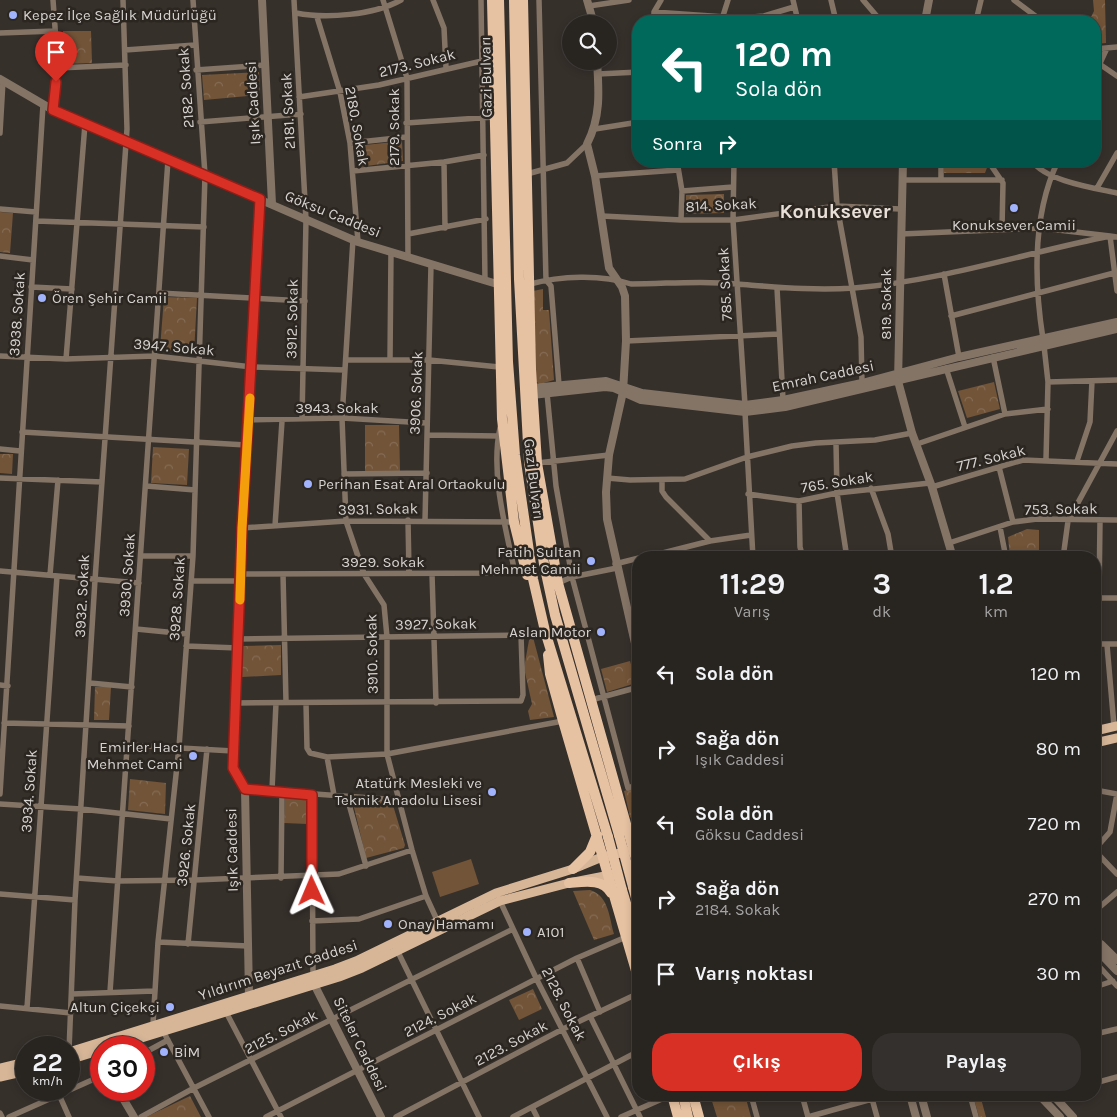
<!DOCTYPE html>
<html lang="tr">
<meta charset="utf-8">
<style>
:root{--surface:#282420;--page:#34302d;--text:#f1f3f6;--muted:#a5a4a5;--line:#44413e;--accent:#d93025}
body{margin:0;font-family:Karla,sans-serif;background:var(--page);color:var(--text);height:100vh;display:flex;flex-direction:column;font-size:19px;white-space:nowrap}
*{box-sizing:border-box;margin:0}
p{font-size:16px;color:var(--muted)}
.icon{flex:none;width:28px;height:28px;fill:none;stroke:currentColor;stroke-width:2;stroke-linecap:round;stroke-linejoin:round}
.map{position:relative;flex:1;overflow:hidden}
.details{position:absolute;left:632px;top:551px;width:469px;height:550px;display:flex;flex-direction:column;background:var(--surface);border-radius:20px;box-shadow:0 2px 8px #0003,0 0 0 1px var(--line)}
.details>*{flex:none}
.hud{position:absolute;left:632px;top:15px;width:469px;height:152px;border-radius:20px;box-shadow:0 2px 8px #0003,0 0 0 1px var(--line);background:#00695c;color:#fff;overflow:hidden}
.controls{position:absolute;left:562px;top:15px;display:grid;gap:10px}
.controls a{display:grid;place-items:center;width:55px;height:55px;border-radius:50%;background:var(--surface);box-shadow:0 2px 8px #0003,0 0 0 1px var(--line);font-size:25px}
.speed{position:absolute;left:15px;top:1036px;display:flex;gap:10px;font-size:25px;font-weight:700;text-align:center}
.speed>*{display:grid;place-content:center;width:65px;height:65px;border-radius:50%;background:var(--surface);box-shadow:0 2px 8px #0003,0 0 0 1px var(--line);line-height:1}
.speed small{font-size:12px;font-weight:400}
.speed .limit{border:8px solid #d22;background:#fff;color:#111}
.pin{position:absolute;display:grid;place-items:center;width:42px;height:42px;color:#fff;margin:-51px -21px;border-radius:50% 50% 50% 0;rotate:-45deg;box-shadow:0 0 5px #0007}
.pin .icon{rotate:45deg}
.me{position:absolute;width:55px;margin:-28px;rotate:359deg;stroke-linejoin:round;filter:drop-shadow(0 0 4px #0008)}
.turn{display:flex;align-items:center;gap:18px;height:105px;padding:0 20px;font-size:22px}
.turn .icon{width:65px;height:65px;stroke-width:2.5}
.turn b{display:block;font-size:35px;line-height:42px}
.then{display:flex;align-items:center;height:48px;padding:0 20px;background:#0003;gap:10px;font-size:19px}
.eta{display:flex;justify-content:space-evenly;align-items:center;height:85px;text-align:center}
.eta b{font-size:30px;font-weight:700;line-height:35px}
.primary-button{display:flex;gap:10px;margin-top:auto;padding:10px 20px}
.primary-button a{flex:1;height:58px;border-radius:20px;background:var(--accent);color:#fff;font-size:20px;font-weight:700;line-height:58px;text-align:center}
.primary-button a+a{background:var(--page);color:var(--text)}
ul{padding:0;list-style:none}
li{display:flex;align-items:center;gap:15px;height:75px;padding:0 20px}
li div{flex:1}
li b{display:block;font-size:19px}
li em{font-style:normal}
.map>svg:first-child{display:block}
</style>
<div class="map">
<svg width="1117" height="1117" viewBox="0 0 1117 1117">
<defs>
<pattern id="grass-tufts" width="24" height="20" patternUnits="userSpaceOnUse" patternTransform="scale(1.25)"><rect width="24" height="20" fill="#725438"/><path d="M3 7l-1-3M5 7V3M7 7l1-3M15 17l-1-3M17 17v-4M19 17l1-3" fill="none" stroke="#856c54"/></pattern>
<pattern id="park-crowns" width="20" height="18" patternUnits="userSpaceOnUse" patternTransform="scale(1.25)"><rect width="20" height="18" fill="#725438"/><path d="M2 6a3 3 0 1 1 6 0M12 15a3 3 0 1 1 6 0" fill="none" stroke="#856c54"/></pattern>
</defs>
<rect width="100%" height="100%" fill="#36302b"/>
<path fill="url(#grass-tufts)" d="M973 1095H980L986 1117H979Z"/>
<path fill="url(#park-crowns)" d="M1093 0H1105L1106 43 1095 44V21H1089L1094 11Z
M63 31H91L92 63 64 64Z
M259 72 260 95 204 100 202 75Z
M402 141 403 161 359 167 356 146Z
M944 161H985L988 165 985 173H944Z
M724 194V213L686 214V195Z
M0 212 13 213 10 253 0 252Z
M543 289V310H549L554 380 540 384 533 380V291Z
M164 297 197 298 194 353 160 349Z
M994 382 1000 409 967 418 958 391Z
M365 425H399L400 471 365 472Z
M153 447 189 449 187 485 151 483Z
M0 454H13L12 474 0 473Z
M1027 529 1039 530V557H1010L1008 537Z
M533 637 554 717 530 720 528 711 532 704 524 668 529 640Z
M281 645V675L242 677 241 646Z
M630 661 636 683 607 692 601 669Z
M95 687H111L109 720H94Z
M130 779 166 783 165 814 128 810Z
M639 786V825L630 817 624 791Z
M285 797 309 798 308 824 284 823Z
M352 799 392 802 405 845 404 848 366 858Z
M590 890C609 896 609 917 614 934L594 940 573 891Z
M533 989 542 1009 519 1020 509 1000Z
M710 1095H745L751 1117H717Z
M190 1096 201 1117H146Z"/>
<path fill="#725438" d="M471 859 479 884 440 897 432 872Z"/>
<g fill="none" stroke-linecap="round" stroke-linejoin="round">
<path stroke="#847466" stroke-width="5.5" d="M294 0 306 220 302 419
M383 0 407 78 408 258
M433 0 444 28 446 68
M481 0 485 280
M539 0 546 280 551 286 559 385
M793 0 798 21
M831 0 836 21
M863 0 881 21
M1014 0 1042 21
M589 6 629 0
M654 12 740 18 764 16 794 7
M296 13C326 19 374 15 401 0
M317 17 340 92 350 143 358 242
M722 19 728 0
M654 21V12L661 0
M976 21 981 0
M0 33 55 31
M1095 49 1117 47
M125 50 195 45
M1095 61 1117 76
M58 68 126 65
M196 70 265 65
M598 74 639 72
M1095 74 1107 48
M299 97 379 85 482 61
M53 110 58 68 53 0
M200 122 301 114
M406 123 494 117
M595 129 639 122
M0 133 3 81
M350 143 406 137
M677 161 682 191 681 220
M734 161 733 220 745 405
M834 161 837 206 861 337 862 383
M941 161V180
M988 161 1003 183 1002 228
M1032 161C1046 181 1094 188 1117 193
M444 162 445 228
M353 171 444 162 484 155
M527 174 567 163 587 144
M595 176 678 170
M902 180H1002
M1097 188 1117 153
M682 191 733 187
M0 209 36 212
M602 216 681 220H733L837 206 900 209
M36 221 204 227
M408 234 486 219
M901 234 1041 228 1110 236 1117 291
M353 239 342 418 346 521 364 574 384 605 387 637V754L412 850 426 896 437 920
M0 256 33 260
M944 274 959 357
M530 284C560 276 601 274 631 284 666 284 702 280 737 284 776 287 815 291 854 288 941 281 1025 253 1110 236L1117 237
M31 287 72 289
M777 288 783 400
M159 293 305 301
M951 316 1114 273
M1043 339C1034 281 1032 215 1058 161
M626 341 779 334
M1044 346 1048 382 1046 459
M0 356 66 359 155 356 252 367 345 370
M993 357 1005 414
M66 359 85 124
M346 360H429L499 367
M390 360 391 252
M946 368 965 427
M1048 382 1117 380
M547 393 556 486 572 577 628 788 639 784
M745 412 753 558
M248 420 342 418 426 423
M500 428C490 473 506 529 515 573
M22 432 246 445
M427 435 498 436
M836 443 837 493 847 558
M917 444 1005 414 1048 409
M0 449 20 451
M1077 461 1090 422 1092 381
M537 463 609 455
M999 467 1013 522
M344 474 427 473
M0 478 102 482
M607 478 630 480 685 479 747 457 792 446 816 443 875 440 912 433
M662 481V491L666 497 710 541
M146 486 195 490
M932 487 1023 460 1117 464
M871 488 888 534 892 558
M748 494 799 501 837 493 930 483
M799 501 800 547 803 558
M408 520 409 572
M425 521 431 265
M275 526 282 421
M1000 527 1006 558
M242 528 346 521 514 522
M949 543 1013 522 1037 519 1117 520
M141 556H193
M643 558 710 541 751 535
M1063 558 1068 521 1117 431
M615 564 639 558
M0 571 139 583
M241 574 526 573
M283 574 286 702
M432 574 436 703
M50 575 58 480
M191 581H241
M558 583 572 577 617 568
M1097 598H1117
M1099 598 1100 521
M630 625 639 623
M136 629 187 634
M238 639 521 635 545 631
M1095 644H1117
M1107 645 1114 726
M186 646 238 648
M90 683 132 687
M0 685 8 686
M591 700 639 687
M235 703 521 701 523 695 521 635
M306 703 307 748 310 753 327 757 334 795
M4 723 129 726
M128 745 233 751
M327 757 387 754 563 721
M245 789 400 800
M272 790 276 703
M1095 790 1117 794
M0 794 43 105
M312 795 313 976
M347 797 366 866
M0 804 81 809 171 819
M1095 849 1110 832 1117 794
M1095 851 1117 874
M77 878 118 881 195 880 339 874 412 850
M281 878 282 791
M0 894 75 900
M500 901 537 980 607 1117
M1095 911 1117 892
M312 921 359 919 426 896
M158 942 248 946
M188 944 207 749
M397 950 479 1117
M577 958 600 1012
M1095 962 1117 986
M1095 987 1113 981
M110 992 168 160
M72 994 154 991
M0 1006 71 1013
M27 1008 57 576
M226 1012 281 1117
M590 1016 640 1117
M153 1024 158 942 179 747 193 556 205 175 193 0
M163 1031 209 1117
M1095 1034 1117 1029
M69 1051 75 900 95 580 127 129 123 0
M144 1053 168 1040
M1095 1083 1117 1077
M57 1090 69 1117
M751 1095 757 1117
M802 1095 808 1117
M871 1095 877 1117
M970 1095 976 1117
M532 1107 537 1117
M0 1113 2 1117
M9 1117 101 1076
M141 1117 194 1088 513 929
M266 1117 577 958 626 937
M396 1117 563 1029 639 993
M513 1117 639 1051
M621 1117 671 1095
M808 1117 872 1099"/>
<path stroke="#847466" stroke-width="8" d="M262 0 272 204
M587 0 594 24
M925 21 929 0
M597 61C599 91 601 117 587 144L595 176 609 268 622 287 625 296 626 341 623 392 609 455 606 492 607 519 639 661
M0 79 53 110 358 242 497 284
M903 161 898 381 912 433 932 487 953 558
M532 388 606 381 642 393 745 405 783 400 862 383 959 357 1117 322
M532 395 605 387 614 388 641 400 745 412 785 407 1117 329
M1095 942 1101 944 1117 960
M1096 944V949L1117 971
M314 984 381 1117
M249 995 245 789 233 768 242 528 260 199
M99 1047 98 1057 101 1062
M118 1090 134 1117
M910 1095 916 1117
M921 1095 927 1117
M1039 1095 1060 1117
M1053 1095 1073 1117"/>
<path stroke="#d7b698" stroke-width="9" d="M1095 731 1117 726
M1095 743 1117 738
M109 1048 339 977 362 968 500 901 569 883 615 874
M69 1052 335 969 356 961 496 893 573 869 602 857 639 849
M69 1060 101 1050
M0 1068 26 1062
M0 1077 26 1071"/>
<path stroke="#e7c2a2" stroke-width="10" d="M492 0 502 419 514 522 527 575
M499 0 508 362 515 455 533 579 545 631 608 837
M514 0 519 279 529 462 544 564 555 615 619 835
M523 0 531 369 537 463 558 583 639 870
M548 655 550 674 563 721 639 981
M573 869 590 852 597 835
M569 883C583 882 603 878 611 893
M633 887 639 909
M622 890 639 947
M672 1095 678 1117
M683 1095 688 1117
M693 1095 699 1117"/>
<path stroke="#e7c2a2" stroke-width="10" d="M619 835 633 887
M608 837 622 890"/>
</g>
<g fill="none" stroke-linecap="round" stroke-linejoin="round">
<defs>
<path id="route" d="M56 82 53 110 260 199 242 528 233 768 245 789 312 795V891"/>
</defs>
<use href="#route" stroke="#8d1f18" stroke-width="12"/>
<use href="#route" stroke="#d93025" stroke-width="9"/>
<path stroke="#f59e0b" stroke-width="9" d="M240 600 242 528 250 398"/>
</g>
<g fill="#a1b3fd" stroke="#2c2621" stroke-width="2">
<circle cx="13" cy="15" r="5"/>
<circle cx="1014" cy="208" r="5"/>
<circle cx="42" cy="298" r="5"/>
<circle cx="308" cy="484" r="5"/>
<circle cx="591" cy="561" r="5"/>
<circle cx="601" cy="632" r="5"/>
<circle cx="193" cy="756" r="5"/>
<circle cx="492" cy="792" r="5"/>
<circle cx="388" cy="924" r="5"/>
<circle cx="527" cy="932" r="5"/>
<circle cx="170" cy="1007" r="5"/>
<circle cx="164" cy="1052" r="5"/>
</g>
<g text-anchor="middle" stroke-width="5" stroke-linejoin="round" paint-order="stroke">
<g font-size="15" fill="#d6d2cf" stroke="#2c2621" text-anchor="start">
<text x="23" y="20">Kepez İlçe Sağlık Müdürlüğü</text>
<text x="1014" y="230" text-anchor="middle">Konuksever Camii</text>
<text x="52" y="303">Ören Şehir Camii</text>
<text x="318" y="489">Perihan Esat Aral Ortaokulu</text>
<text x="581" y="557" text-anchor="end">Fatih Sultan<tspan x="581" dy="17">Mehmet Camii</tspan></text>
<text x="591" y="637" text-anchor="end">Aslan Motor</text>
<text x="183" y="752" text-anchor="end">Emirler Hacı<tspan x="183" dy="17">Mehmet Cami</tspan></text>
<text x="482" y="788" text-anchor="end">Atatürk Mesleki ve<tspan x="482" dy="17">Teknik Anadolu Lisesi</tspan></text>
<text x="398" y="929">Onay Hamamı</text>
<text x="537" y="937">A101</text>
<text x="160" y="1012" text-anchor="end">Altun Çiçekçi</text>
<text x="174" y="1057">BİM</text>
</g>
<g font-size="15" fill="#d6d2cf" stroke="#2c2621">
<text transform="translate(417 63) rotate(-14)" y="5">2173. Sokak</text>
<text transform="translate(486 77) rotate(-91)" y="5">Gazi Bulvarı</text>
<text transform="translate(186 88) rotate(-94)" y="5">2182. Sokak</text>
<text transform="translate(253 103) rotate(-93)" y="5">Işık Caddesi</text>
<text transform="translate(288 111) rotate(-93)" y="5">2181. Sokak</text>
<text transform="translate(357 126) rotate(80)" y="5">2180. Sokak</text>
<text transform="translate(394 127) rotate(-90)" y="5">2179. Sokak</text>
<text transform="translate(721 205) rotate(-3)" y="5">814. Sokak</text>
<text transform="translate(333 214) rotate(22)" y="5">Göksu Caddesi</text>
<text transform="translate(725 284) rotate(-93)" y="5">785. Sokak</text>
<text transform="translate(886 304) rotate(-90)" y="5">819. Sokak</text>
<text transform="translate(17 314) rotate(-86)" y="5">3938. Sokak</text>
<text transform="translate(292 319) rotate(-89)" y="5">3912. Sokak</text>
<text transform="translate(174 347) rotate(5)" y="5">3947. Sokak</text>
<text transform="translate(823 376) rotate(-12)" y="5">Emrah Caddesi</text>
<text transform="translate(416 393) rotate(-88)" y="5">3906. Sokak</text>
<text x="337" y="413">3943. Sokak</text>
<text transform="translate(991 458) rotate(-14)" y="5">777. Sokak</text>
<text transform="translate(534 479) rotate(83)" y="5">Gazi Bulvarı</text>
<text transform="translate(837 482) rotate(-9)" y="5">765. Sokak</text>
<text transform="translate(378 509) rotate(-1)" y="5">3931. Sokak</text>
<text transform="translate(1061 509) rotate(-1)" y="5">753. Sokak</text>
<text x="383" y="567">3929. Sokak</text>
<text transform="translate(127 575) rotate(-86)" y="5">3930. Sokak</text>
<text transform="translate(82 596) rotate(-87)" y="5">3932. Sokak</text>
<text transform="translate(177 599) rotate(-86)" y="5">3928. Sokak</text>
<text transform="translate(436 624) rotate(-1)" y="5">3927. Sokak</text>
<text transform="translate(372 654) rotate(-91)" y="5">3910. Sokak</text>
<text transform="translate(29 791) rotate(-86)" y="5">3934. Sokak</text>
<text transform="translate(186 845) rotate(-84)" y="5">3926. Sokak</text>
<text transform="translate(232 850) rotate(-91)" y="5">Işık Caddesi</text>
<text transform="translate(278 970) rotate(-18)" y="5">Yıldırım Beyazıt Caddesi</text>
<text transform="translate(564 1004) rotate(63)" y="5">2128. Sokak</text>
<text transform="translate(440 1015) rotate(-27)" y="5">2124. Sokak</text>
<text transform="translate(281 1032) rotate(-27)" y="5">2125. Sokak</text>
<text transform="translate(511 1043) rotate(-28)" y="5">2123. Sokak</text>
<text transform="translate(360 1044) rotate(64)" y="5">Siteler Caddesi</text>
</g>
<g font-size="20" font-weight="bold" fill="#e7dfd8" stroke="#2c2621">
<text x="835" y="218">Konuksever</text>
</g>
</g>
</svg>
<div class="controls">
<a><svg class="icon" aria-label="search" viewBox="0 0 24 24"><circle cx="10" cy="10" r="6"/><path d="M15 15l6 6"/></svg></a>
</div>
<div class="speed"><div>22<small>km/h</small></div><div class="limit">30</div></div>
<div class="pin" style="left:56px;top:82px;background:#d93025"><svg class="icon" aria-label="arrive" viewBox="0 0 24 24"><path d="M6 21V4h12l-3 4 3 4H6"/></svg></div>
<svg class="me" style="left:312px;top:891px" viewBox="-20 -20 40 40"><path d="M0-17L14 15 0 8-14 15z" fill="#d93025" stroke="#fff" stroke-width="4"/></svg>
<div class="hud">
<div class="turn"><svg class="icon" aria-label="left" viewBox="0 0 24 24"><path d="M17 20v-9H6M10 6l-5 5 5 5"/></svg><div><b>120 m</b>Sola dön</div></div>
<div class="then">Sonra<svg class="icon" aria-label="right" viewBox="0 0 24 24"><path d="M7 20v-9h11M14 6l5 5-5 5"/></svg></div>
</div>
<section class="details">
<div class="eta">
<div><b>11:29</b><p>Varış</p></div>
<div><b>3</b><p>dk</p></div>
<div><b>1.2</b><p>km</p></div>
</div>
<ul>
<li><svg class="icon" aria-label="left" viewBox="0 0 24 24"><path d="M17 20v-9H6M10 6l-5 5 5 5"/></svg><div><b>Sola dön</b></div><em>120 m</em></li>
<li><svg class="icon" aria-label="right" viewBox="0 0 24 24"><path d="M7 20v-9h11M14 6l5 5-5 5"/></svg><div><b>Sağa dön</b><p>Işık Caddesi</p></div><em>80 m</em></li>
<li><svg class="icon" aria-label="left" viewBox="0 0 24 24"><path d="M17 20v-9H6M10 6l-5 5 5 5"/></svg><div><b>Sola dön</b><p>Göksu Caddesi</p></div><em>720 m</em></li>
<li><svg class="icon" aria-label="right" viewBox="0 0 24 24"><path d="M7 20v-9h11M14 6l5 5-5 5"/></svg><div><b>Sağa dön</b><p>2184. Sokak</p></div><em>270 m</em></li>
<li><svg class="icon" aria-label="arrive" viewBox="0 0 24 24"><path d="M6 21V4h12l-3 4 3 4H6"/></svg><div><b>Varış noktası</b></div><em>30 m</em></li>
</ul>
<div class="primary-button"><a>Çıkış</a><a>Paylaş</a></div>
</section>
</div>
